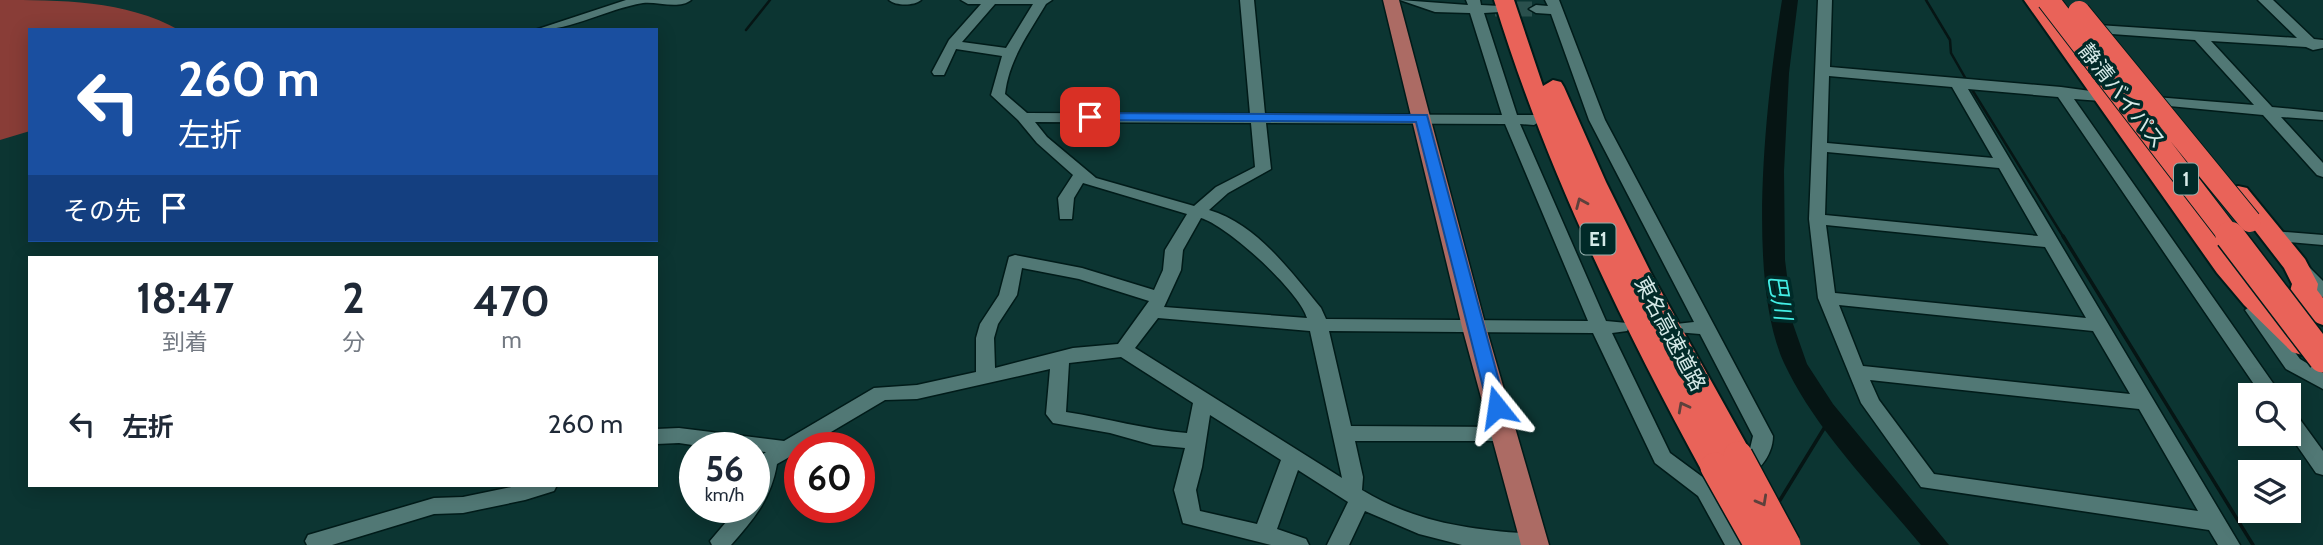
<!DOCTYPE html>
<html lang="ja">
<meta charset="utf-8">
<style>
:root{--surface:#fff;--page:#f6f6f7;--text:#1f2937;--muted:#747a83}
body{margin:0;font-family:Cabin,"Noto Sans JP",sans-serif;background:var(--page);color:var(--text);height:100vh;display:flex;flex-direction:column;font-size:26px;white-space:nowrap}
*{box-sizing:border-box;margin:0}
p{font-size:23px;color:var(--muted)}
.icon{flex:none;width:38px;height:38px;fill:none;stroke:currentColor;stroke-width:2;stroke-linecap:round;stroke-linejoin:round}
.map{position:relative;flex:1;overflow:hidden}
.details{position:absolute;left:28px;top:256px;width:630px;height:231px;display:flex;flex-direction:column;background:var(--surface);border-radius:0px;box-shadow:0 4px 18px #0003}
.details>*{flex:none}
.banner{position:absolute;left:28px;top:28px;width:630px;height:214px;border-radius:0px;box-shadow:0 4px 18px #0003;background:#1a4fa0;color:#fff;overflow:hidden}
.buttons{position:absolute;left:2238px;top:383px;display:grid;gap:14px}
.buttons a{display:grid;place-items:center;width:63px;height:63px;border-radius:0px;background:var(--surface);box-shadow:0 4px 18px #0003;font-size:35px}
.speed{position:absolute;left:679px;top:432px;display:flex;gap:14px;font-size:35px;font-weight:700;text-align:center}
.speed>*{display:grid;place-content:center;width:91px;height:91px;border-radius:50%;background:var(--surface);box-shadow:0 4px 18px #0003;line-height:1}
.speed small{font-size:18px;font-weight:400}
.speed .limit{border:10px solid #d22;background:#fff;color:#111}
.pin{position:absolute;display:grid;place-items:center;width:60px;height:60px;color:#fff;margin:-30px;border-radius:14px;box-shadow:0 4px 10px #0006}
.me{position:absolute;width:77px;margin:-38px;rotate:345deg;stroke-linejoin:round;filter:drop-shadow(0 0 5px #0008)}
.turn{display:flex;align-items:center;gap:24px;height:147px;padding:0 35px;font-size:32px}
.turn .icon{width:91px;height:91px;stroke-width:2.5}
.turn b{display:block;font-size:49px;line-height:60px}
.then{display:flex;align-items:center;height:66px;padding:0 35px;background:#0003;gap:14px;font-size:26px}
.eta{display:flex;justify-content:space-evenly;align-items:center;height:119px;text-align:center}
.eta b{font-size:42px;font-weight:700;line-height:49px}
ul{padding:0;list-style:none}
li{display:flex;align-items:center;gap:21px;height:98px;padding:0 35px}
li div{flex:1}
li b{display:block;font-size:26px}
li em{font-style:normal}
.map>svg:first-child{display:block}
</style>
<div class="map">
<svg width="2323" height="545" viewBox="0 0 2323 545">
<rect width="100%" height="100%" fill="#0c3532"/>
<path fill="#893d37" d="M0 0C59 0 126 0 179 30H30V131L0 140Z"/>
<g fill="none" stroke-linecap="round" stroke-linejoin="round">
<path stroke="#061514" stroke-width="2.5" d="M1926 0 1950 40 1951 53 1967 81
M746 30 770 0
M1971 88 2064 238"/>
<path stroke="#061514" stroke-width="3.5" d="M2063 236 2253 545
M1777 505 1831 417"/>
<path fill="#061514" fill-rule="evenodd" d="M1782 0H1798L1789 73 1784 171 1785 260 1793 324 1807 364 1833 404 1949 545H1921C1873 487 1816 431 1784 363 1745 277 1767 93 1782 0Z"/>
<path stroke="#2a504d" stroke-width="15" stroke-dasharray="15 7" stroke-linecap="butt" d="M1495 9H1536"/>
<defs>
<path id="minor" d="M626 0H691C679 10 656 1 643 3 606 9 574 30 535 30Z
M889 0H921C914 6 896 6 889 0Z
M961 0H1052L1046 4C1029 33 1009 59 1005 94L1027 113 1250 114 1240 0H1254L1265 114 1502 115 1470 13 1435 12 1400 0 1468 5 1466 0H1480L1481 5 1500 6V12L1484 13 1517 115H1534L1542 120 1534 125 1520 124 1606 321 1627 323 1629 327 1627 331 1612 333 1670 453 1712 484 1747 545H1725L1698 496 1655 463 1593 333 1329 331 1351 426 1504 427 1511 429 1514 434 1511 439 1504 441H1355L1363 477 1362 490C1416 523 1472 530 1534 534L1542 537 1544 545H1462L1419 534 1365 511 1349 545H1327L1348 502 1298 470 1277 529 1306 539 1309 545H1271L1183 523 1174 490 1185 448 1153 445 1110 433 1053 423 1046 414 1050 369 917 399 885 400 804 448H800V451L777 464C771 499 754 519 731 545H712L710 541 738 508H754C754 491 750 462 766 452L754 451V448H713L679 443 656 444V429L679 428 784 441 874 388 917 385 976 372V338L980 324 999 295 1009 257 1015 255 1082 268 1154 290 1163 270 1165 250 1187 214 1083 183 1074 198 1072 219H1060L1058 198 1073 175 1037 143 1018 120 991 95 1002 56 956 49 944 75H934L932 72 949 40 981 4H968ZM995 4H1033L1006 48 962 42ZM1035 122 1251 123 1255 167 1216 187 1194 206 1096 178 1047 137ZM1266 123 1505 124 1588 321 1326 319 1321 308C1291 272 1257 224 1209 210L1228 193 1271 169ZM1201 218C1228 226 1300 292 1307 318L1164 307 1181 270 1183 250ZM1022 268 1079 279 1149 301 1118 344 1073 348 995 368 994 338 998 324 1017 295ZM1158 318 1310 331 1342 478 1135 348ZM1121 357 1193 403 1187 433C1146 430 1107 418 1066 412L1069 363ZM1210 415 1281 460 1257 524 1200 511 1196 490 1202 467Z
M1545 0H1559L1605 120 1773 436C1773 458 1752 484 1728 477L1725 471 1728 465 1749 453 1753 436 1700 334 1676 332 1674 328 1676 324 1694 322 1589 120 1551 14 1536 13 1529 9 1536 5 1548 6Z
M1818 0H1832L1830 67 2061 87 2120 95 2122 98 2115 102 2074 99 2282 396H2262L2058 97 1968 89 2240 545H2218L2209 530 1921 487 1861 403 1818 298 1809 219ZM1829 76 1952 87 1993 158 1827 143ZM1827 152 1999 168 2038 236 1825 215ZM1826 225 2045 247 2086 318 1835 293ZM1839 305 2093 331 2130 394 1863 366ZM1870 380 2139 409 2198 511 1934 474 1879 400Z
M2258 0H2273L2314 39 2323 40V48L2313 50 2306 47 2211 41 2272 107 2323 112V120L2281 117 2323 163V177L2317 175 2263 115 2138 103 2136 100 2143 96 2254 105 2195 40 2098 33 2091 29 2098 25 2297 38Z
M2273 231 2323 235V245L2267 240 2265 236 2267 232Z
M2301 263 2307 265 2323 281V297L2317 295 2295 273 2292 269 2295 265Z
M2254 304 2260 306 2300 359 2323 373V389L2286 369 2245 310Z
M2289 412 2296 414 2323 451V475L2316 473 2289 434Z
M521 485H557L554 491 525 500 463 513 434 514 332 545H307L305 541 308 535 434 498 463 497Z"/>
<path id="major" d="M1383 0H1399L1486 327 1549 545H1521L1462 327Z"/>
<path id="highway" d="M1494 0H1514L1543 86 1553 80 1561 82 1564 87 1606 182 1652 275 1753 456 1749 464 1738 468 1729 465 1726 475 1715 479 1704 475C1621 323 1545 167 1494 0Z
M2024 0H2044L2235 261 2264 293 2312 338 2316 345 2312 352 2302 355 2292 352 2244 305 2217 273Z
M2238 186 2247 188 2305 259 2318 284 2317 290 2323 298V325C2308 321 2298 304 2290 291L2292 284 2284 268 2226 193 2229 188Z"/>
</defs>
<use href="#minor" stroke="#001b19" stroke-width="3"/>
<use href="#major" stroke="#001b19" stroke-width="3"/>
<use href="#highway" stroke="#001b19" stroke-width="4"/>
<use href="#minor" fill="#517875" fill-rule="evenodd"/>
<use href="#major" fill="#ac6b64" fill-rule="evenodd"/>
<use href="#highway" fill="#e96359" fill-rule="evenodd"/>
<defs>
<path id="highway-bridge-far1" d="M2048 0 2231 238
M2079 12 2250 221"/>
<path id="highway-bridge" d="M2230 236 2323 358
M1738 456 1786 545
M1715 467 1759 545"/>
</defs>
<use href="#highway-bridge-far1" stroke="#001b19" stroke-width="24" stroke-linecap="butt"/>
<use href="#highway-bridge" stroke="#001b19" stroke-width="32" stroke-linecap="butt"/>
<use href="#highway-bridge-far1" stroke="#e96359" stroke-width="22"/>
<use href="#highway-bridge" stroke="#e96359" stroke-width="29"/>
</g>
<defs><path id="oneway-chevron" d="M-2-3.5L2.5 0L-2 3.5" fill="none" stroke-width="1.6" stroke-linecap="round" stroke-linejoin="round" transform="scale(1.75)"/></defs>
<g stroke="#5d413c">
<use href="#oneway-chevron" transform="translate(1581 203) rotate(-113)"/>
<use href="#oneway-chevron" transform="translate(1683 407) rotate(-118)"/>
<use href="#oneway-chevron" transform="translate(1762 501) rotate(61)"/>
</g>
<path fill="#1a73e8" stroke="#114b97" stroke-width="2" d="M1090 113 1427 115 1506 407 1503 412H1490L1488 407 1416 122 1085 120 1083 117Z"/>
<g text-anchor="middle" stroke-width="7" stroke-linejoin="round" paint-order="stroke">
<g fill="#002a28" stroke="#95b0ae" stroke-width="2">
<rect x="2174" y="163.5" width="24" height="31" rx="5"/>
<rect x="1580.5" y="223.5" width="35" height="31" rx="5"/>
</g>
<g font-size="19" font-weight="bold" fill="#d5eae8">
<text x="2186" y="186">1</text>
<text x="1598" y="246">E1</text>
</g>
<g font-size="21" fill="#d5eae8" stroke="#002a28">
<text transform="translate(2122 96) rotate(52)" y="7">静清バイパス</text>
<text transform="translate(1670 334) rotate(62)" y="7">東名高速道路</text>
</g>
<g font-size="23" font-style="italic" fill="#43eee5" stroke="#002a28">
<text transform="translate(1780 297) rotate(80)" y="8">巴川</text>
</g>
</g>
</svg>
<div class="buttons">
<a><svg class="icon" aria-label="search" viewBox="0 0 24 24"><circle cx="10" cy="10" r="6"/><path d="M15 15l6 6"/></svg></a>
<a><svg class="icon" aria-label="layers" viewBox="0 0 24 24"><path d="M12 4l9 5-9 5-9-5zM3 14l9 5 9-5"/></svg></a>
</div>
<div class="speed"><div>56<small>km/h</small></div><div class="limit">60</div></div>
<div class="pin" style="left:1090px;top:117px;background:#d93025"><svg class="icon" aria-label="arrive" viewBox="0 0 24 24"><path d="M6 21V4h12l-3 4 3 4H6"/></svg></div>
<svg class="me" style="left:1497px;top:407px" viewBox="-20 -20 40 40"><path d="M0-17L14 15 0 8-14 15z" fill="#1a73e8" stroke="#fff" stroke-width="4"/></svg>
<div class="banner">
<div class="turn"><svg class="icon" aria-label="left" viewBox="0 0 24 24"><path d="M17 20v-9H6M10 6l-5 5 5 5"/></svg><div><b>260 m</b>左折</div></div>
<div class="then">その先<svg class="icon" aria-label="arrive" viewBox="0 0 24 24"><path d="M6 21V4h12l-3 4 3 4H6"/></svg></div>
</div>
<section class="details">
<div class="eta">
<div><b>18:47</b><p>到着</p></div>
<div><b>2</b><p>分</p></div>
<div><b>470</b><p>m</p></div>
</div>
<ul>
<li><svg class="icon" aria-label="left" viewBox="0 0 24 24"><path d="M17 20v-9H6M10 6l-5 5 5 5"/></svg><div><b>左折</b></div><em>260 m</em></li>
</ul>
</section>
</div>
